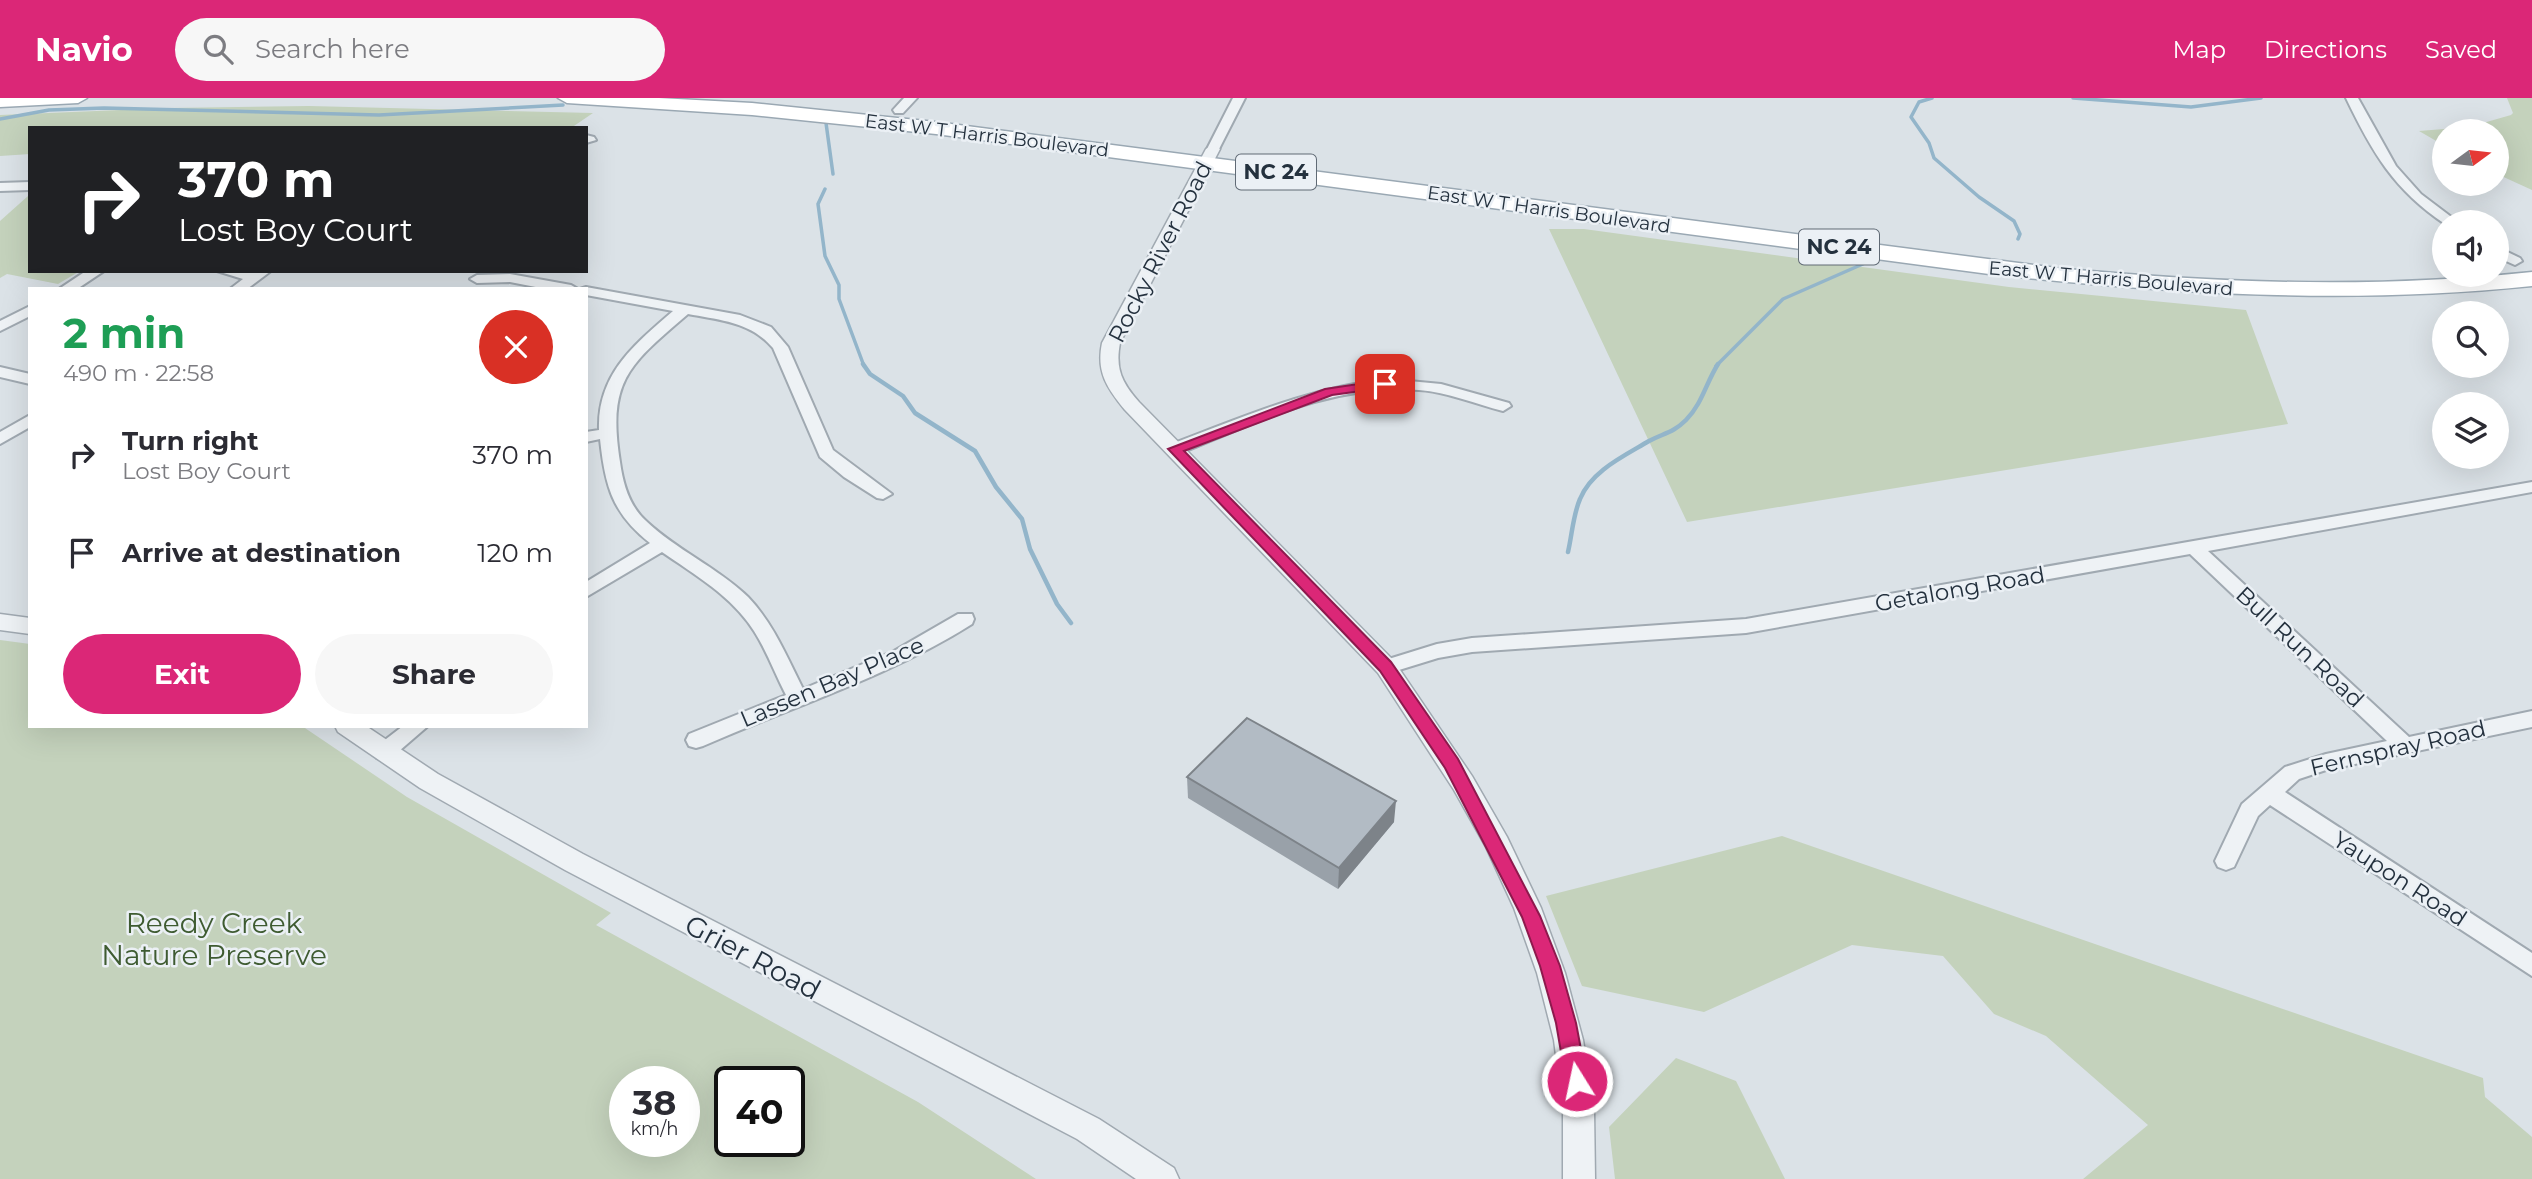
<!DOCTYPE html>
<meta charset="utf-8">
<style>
:root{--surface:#fff;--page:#f7f7f7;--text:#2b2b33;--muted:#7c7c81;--accent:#db2777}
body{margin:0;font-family:Montserrat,sans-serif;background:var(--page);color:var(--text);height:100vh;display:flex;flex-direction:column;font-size:26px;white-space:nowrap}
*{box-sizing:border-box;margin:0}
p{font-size:23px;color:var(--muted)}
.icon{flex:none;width:38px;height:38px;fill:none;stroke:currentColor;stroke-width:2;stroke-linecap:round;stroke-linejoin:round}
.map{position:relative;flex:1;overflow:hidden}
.drawer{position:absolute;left:28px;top:189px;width:560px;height:441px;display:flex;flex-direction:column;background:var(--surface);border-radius:0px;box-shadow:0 7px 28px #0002}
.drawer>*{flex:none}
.hud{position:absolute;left:28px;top:28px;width:560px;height:147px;border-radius:0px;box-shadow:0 7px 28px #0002;background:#202124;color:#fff;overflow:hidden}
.needle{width:46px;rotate:75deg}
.buttons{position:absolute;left:2432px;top:21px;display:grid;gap:14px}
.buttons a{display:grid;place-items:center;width:77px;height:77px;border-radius:50%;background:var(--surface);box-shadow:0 7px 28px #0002;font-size:35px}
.speed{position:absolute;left:609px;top:968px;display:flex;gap:14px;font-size:35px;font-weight:700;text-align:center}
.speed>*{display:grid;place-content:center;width:91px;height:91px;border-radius:50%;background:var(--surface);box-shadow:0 7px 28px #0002;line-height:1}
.speed small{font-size:18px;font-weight:400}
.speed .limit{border:4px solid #111;border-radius:10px;background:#fff;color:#111}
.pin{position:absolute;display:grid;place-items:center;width:60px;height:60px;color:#fff;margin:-30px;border-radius:14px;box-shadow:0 4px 10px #0006}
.me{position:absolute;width:77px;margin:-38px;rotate:350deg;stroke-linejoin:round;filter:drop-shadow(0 0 5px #0008)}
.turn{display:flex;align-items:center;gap:24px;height:147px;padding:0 35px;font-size:32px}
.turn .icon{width:91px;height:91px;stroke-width:2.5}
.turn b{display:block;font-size:49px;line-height:60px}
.round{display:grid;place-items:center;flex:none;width:74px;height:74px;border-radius:37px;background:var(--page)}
.headline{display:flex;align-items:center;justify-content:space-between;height:119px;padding:0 35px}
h1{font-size:42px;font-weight:700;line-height:52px;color:#1e9e55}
.action{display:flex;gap:14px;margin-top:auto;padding:14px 35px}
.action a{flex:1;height:80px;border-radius:42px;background:var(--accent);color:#fff;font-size:28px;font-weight:700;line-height:80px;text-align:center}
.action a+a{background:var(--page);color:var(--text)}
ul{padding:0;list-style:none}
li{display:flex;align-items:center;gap:21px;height:98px;padding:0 35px}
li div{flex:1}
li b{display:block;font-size:26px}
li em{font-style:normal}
header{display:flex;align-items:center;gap:42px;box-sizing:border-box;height:98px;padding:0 35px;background:var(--accent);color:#fff}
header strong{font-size:33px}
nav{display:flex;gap:38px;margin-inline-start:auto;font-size:24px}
.search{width:490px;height:63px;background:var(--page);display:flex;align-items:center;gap:18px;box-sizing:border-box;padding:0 24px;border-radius:38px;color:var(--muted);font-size:26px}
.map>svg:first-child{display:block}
</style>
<header>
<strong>Navio</strong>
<div class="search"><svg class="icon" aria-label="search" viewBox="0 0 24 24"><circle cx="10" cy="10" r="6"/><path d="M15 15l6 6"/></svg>Search here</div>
<nav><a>Map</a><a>Directions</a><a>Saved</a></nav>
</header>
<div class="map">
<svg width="2532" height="1081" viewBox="0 0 2532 1081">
<rect width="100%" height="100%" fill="#dbe2e7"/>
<path fill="#c4d2bc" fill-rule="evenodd" d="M2507 0H2532V92L2497 76V33H2445V48L2419 33 2469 29 2511 17 2513 15Z
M309 8 593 15 571 30H30V56L0 58V17L169 10Z
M28 98 30 173H80L58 186 7 176 0 180V123Z
M1549 131H1584L2009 189 2246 212 2288 326 1687 424Z
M0 542 30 546V628H302L407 699 611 815 596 827 918 1004 1036 1081H0ZM625 984H684V1043H625ZM730 984H789V1043H730Z
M1782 738 2483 980 2485 999 2532 1039V1081H2083L2148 1027 2046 938 1994 916 1943 858 1852 847 1704 914 1582 888 1546 798Z
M1676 960 1736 983 1785 1081H1615L1609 1029Z"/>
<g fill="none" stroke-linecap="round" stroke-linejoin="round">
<path stroke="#93b5ca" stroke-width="3.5" d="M1932 0 1919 4 1911 19 1929 45 1934 60 1979 99 2014 123 2020 136 2018 141
M2073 0 2191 9 2261 0
M0 21 49 12 104 10 379 17 563 7
M826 25 833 76
M825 91 818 106 825 158 839 187V201L864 268
M1716 268 1783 201 1872 162"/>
<path stroke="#93b5ca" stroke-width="4.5" d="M863 266 870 276 903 298 915 315 975 353 996 389 1022 421 1030 451 1057 506 1071 525
M1568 454C1572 437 1573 417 1580 401 1591 373 1624 358 1649 343 1664 335 1673 335 1686 322 1702 306 1706 285 1718 266"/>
<defs>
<path id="minor" d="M904 0H917L903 15H895L893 12Z
M1233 0H1245L1219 51 1213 55 1209 54 1207 51Z
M2346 0H2358L2396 68 2421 96 2458 124 2445 126C2394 92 2372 54 2346 0Z
M586 37 594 39 596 42 586 45Z
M30 84V92L0 93V85Z
M2497 149 2520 160 2522 163 2515 167 2497 159Z
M86 173H104L77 191H59Z
M217 173H271L247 191H230L243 181Z
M510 176 571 187 578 191H546L510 184 477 185 470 181 477 177Z
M586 189 740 217 771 229 788 249 833 352 892 396 883 401 877 400 844 379 820 359 773 250C751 224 720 222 688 216 629 267 607 282 620 364 623 386 629 407 645 422 676 452 717 469 748 499 773 525 787 559 803 591L894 553 958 516H972L974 521 972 526C888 579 794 608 703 648L696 650 689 648 686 642 689 636 786 597C775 576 767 553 754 533 732 498 695 477 662 454L586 499V484L650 445C612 415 605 388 600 341L586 344V334L599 332C597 276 635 246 673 213L586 197V191H580Z
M30 208V218L0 233V223Z
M0 269 30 276V286L0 279Z
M1388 281 1441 286 1509 305 1511 308 1503 313C1475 306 1448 294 1419 292 1334 285 1258 324 1181 355L1175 356 1167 351 1169 347C1241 320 1310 289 1388 281Z
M30 317V329L0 346V334Z
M2532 384V394L2208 453 2409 639 2532 613V629L2326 672 2299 681 2285 694 2532 855V878L2270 707 2258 718 2234 769 2226 772 2218 769 2215 763 2242 706 2285 669 2326 656 2387 643 2190 456 1746 535 1472 554 1438 560 1386 576 1379 574 1376 569 1379 564 1437 546 1472 540 1746 521Z
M403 628H428L391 660 384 662 377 660 374 654 377 648Z"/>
<path id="tertiary" d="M1213 47 1220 51 1120 245C1115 271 1122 285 1139 304L1394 563 1472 678 1507 739 1541 810 1565 875 1583 942 1594 1011 1595 1081H1563V1011L1554 942 1537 875 1514 810 1486 749 1454 692 1378 575 1125 312C1107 290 1096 274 1102 245L1206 51Z
M0 516 30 520V536L0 532Z
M335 628H366L438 676 583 756 1099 1021 1174 1070 1179 1081H1136L1077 1041 565 772 420 690 338 634Z"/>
<path id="primary" d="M0 0H87L78 5 0 9Z
M558 0H659L752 5 936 24 2057 170C2216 185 2373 191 2532 174V188C2348 207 2172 196 1989 176L936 36 752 17 567 5Z"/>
</defs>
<use href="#minor" stroke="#a0a9b1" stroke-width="4"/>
<use href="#tertiary" stroke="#a0a9b1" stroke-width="3"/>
<use href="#primary" stroke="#9aa8b3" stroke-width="3"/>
<use href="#minor" fill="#eef2f5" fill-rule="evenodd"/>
<use href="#tertiary" fill="#eef2f5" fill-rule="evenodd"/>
<use href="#primary" fill="#fff" fill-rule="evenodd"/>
</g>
<path fill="#99a1a9" d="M1187 679 1394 724 1338 791 1188 700Z"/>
<path fill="#7d8389" d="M1396 703 1394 724 1338 791 1339 770Z"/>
<path fill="#b2bbc4" stroke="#7d8389" stroke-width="2" d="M1247 620 1396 703 1339 770 1187 679Z"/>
<path fill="#db2777" stroke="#8e194d" stroke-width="2" d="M1385 282 1392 286 1390 289 1332 297 1184 353 1391 564 1458 661 1540 818 1560 868 1576 925 1587 983 1584 990 1577 993 1569 990 1566 983 1556 925 1540 868 1522 819 1445 670 1380 573 1168 351 1325 291Z"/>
<g text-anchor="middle" stroke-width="5" stroke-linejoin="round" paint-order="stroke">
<g font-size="19" fill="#24313e" stroke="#ebf0f5">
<text transform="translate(987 37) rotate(7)" y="7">East W T Harris Boulevard</text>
<text transform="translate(1549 111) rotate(8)" y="7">East W T Harris Boulevard</text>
<text transform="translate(2111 180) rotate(5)" y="7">East W T Harris Boulevard</text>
</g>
<g fill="#ebf0f5" stroke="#606a75" stroke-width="2">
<rect x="1236" y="56.5" width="80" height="35" rx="5"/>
<rect x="1799" y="131.5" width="80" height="35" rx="5"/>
</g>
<g font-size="21" font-weight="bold" fill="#24313e">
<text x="1276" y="81">NC 24</text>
<text x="1839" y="156">NC 24</text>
</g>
<g font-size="23" fill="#24313e" stroke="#ebf0f5">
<text transform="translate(1160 154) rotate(-63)" y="8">Rocky River Road</text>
<text transform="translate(1960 491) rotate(-10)" y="8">Getalong Road</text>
<text transform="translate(2300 549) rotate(43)" y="8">Bull Run Road</text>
<text transform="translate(832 584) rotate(-23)" y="8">Lassen Bay Place</text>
<text transform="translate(2398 650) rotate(-13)" y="8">Fernspray Road</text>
<text transform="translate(2400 781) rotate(33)" y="8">Yaupon Road</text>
</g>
<g font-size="28" fill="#3e5b31" stroke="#ebf0f5">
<text x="214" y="835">Reedy Creek<tspan x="214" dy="32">Nature Preserve</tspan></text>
</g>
<g font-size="28" fill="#24313e" stroke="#ebf0f5">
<text transform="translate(753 859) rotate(28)" y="10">Grier Road</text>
</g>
</g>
</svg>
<div class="buttons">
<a><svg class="needle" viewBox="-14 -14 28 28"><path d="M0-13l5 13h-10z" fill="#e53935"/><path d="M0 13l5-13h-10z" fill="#7c7c81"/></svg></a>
<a><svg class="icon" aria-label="sound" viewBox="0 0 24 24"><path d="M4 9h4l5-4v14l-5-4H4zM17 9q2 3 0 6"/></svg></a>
<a><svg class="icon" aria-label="search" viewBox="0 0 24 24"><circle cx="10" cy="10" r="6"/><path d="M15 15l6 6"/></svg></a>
<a><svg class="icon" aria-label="layers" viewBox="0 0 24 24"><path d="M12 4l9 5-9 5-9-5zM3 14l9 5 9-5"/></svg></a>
</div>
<div class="speed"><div>38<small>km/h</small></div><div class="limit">40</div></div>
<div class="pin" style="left:1385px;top:286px;background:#d93025"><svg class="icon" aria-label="arrive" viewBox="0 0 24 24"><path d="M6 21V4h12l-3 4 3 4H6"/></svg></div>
<svg class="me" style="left:1577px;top:983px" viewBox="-20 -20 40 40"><circle r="17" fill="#db2777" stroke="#fff" stroke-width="3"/><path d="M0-11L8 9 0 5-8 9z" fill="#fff"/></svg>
<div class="hud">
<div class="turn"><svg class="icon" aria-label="right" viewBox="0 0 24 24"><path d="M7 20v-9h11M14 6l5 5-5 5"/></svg><div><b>370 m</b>Lost Boy Court</div></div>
</div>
<section class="drawer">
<div class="headline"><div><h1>2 min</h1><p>490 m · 22:58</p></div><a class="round" style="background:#d93025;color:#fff"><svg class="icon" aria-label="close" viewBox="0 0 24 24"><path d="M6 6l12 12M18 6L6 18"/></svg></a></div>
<ul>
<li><svg class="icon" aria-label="right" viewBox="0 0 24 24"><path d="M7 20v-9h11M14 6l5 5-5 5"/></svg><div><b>Turn right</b><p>Lost Boy Court</p></div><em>370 m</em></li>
<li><svg class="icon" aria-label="arrive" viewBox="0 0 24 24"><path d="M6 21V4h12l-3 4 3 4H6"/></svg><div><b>Arrive at destination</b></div><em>120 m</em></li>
</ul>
<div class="action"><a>Exit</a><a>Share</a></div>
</section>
</div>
